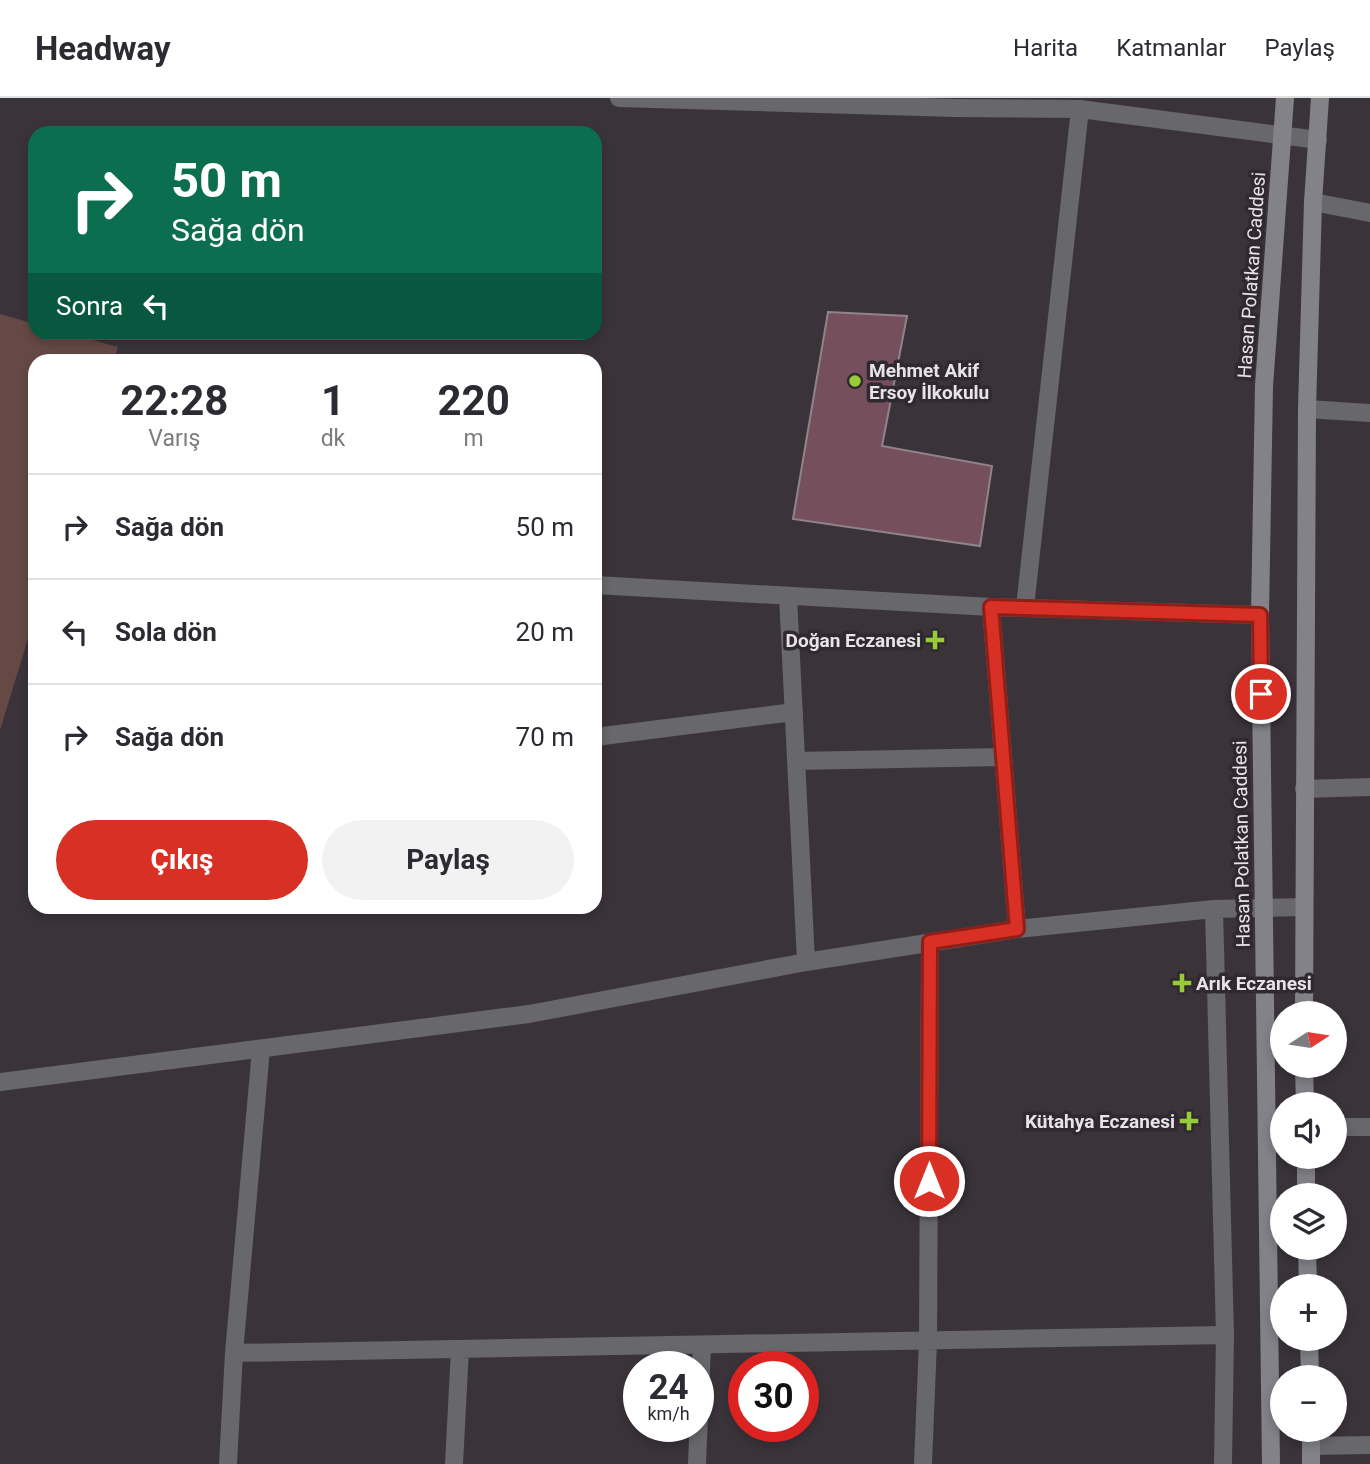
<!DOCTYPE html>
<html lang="tr">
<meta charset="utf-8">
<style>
:root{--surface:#fff;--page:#f2f2f3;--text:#2b2b33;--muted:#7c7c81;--line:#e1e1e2;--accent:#d93025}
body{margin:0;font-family:Roboto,sans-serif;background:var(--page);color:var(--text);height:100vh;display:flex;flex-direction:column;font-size:26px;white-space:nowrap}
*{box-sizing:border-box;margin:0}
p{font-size:23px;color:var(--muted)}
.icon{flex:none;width:38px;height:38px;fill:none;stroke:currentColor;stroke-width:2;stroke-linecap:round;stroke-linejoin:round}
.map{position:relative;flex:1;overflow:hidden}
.side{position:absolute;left:28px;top:256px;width:574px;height:560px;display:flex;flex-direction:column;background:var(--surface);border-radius:21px;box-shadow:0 4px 10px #0003}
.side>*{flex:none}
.guide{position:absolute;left:28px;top:28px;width:574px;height:214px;border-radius:21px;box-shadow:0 4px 10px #0003;background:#0b6e4f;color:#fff;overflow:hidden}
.needle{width:46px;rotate:78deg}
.buttons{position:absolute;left:1270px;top:903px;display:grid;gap:14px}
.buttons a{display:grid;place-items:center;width:77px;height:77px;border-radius:50%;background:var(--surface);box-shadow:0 4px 10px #0003;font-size:35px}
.speed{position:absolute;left:623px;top:1253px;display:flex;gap:14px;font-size:35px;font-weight:700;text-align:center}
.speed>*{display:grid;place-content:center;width:91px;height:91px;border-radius:50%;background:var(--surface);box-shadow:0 4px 10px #0003;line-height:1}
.speed small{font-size:18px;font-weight:400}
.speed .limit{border:10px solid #d22;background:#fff;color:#111}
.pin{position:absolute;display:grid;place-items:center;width:60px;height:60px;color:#fff;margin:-30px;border:4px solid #fff;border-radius:50%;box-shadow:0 2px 7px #0007}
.me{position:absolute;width:77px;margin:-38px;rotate:0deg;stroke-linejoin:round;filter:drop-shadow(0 0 5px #0008)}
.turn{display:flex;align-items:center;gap:24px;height:147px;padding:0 28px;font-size:32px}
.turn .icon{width:91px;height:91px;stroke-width:2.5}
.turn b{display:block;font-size:49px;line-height:60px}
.then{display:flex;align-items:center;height:66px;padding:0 28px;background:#0003;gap:14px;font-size:26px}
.eta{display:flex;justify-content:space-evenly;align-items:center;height:119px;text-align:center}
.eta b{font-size:42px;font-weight:700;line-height:49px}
.button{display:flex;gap:14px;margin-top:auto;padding:14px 28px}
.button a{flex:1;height:80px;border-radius:42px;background:var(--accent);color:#fff;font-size:28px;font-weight:700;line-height:80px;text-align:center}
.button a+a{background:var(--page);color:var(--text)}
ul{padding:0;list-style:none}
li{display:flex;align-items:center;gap:21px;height:105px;padding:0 28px;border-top:2px solid var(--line)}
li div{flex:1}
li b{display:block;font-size:26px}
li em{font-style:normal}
header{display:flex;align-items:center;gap:42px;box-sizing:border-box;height:98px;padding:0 35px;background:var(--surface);border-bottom:2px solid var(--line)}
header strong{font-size:33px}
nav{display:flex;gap:38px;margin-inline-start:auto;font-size:24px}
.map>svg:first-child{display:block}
</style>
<header>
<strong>Headway</strong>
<nav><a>Harita</a><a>Katmanlar</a><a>Paylaş</a></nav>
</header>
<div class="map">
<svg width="1370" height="1366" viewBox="0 0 1370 1366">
<rect width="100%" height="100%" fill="#3a343a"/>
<path fill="#654944" d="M0 216 35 226V234L66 235 118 249 114 262H35V518L0 632Z"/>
<path fill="#75505c" stroke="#908488" stroke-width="2" d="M828 214 907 218 882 348 992 368 980 448 793 421Z"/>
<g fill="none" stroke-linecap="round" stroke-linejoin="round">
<path stroke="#68676b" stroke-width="18" d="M619 0 954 10 1080 11 1318 42
M1313 104 1370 115
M1307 311 1370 315
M595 487 991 509 1260 517
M788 498 806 864
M991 509 1017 831
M1025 509 1080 11
M595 639 794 614
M796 663 1002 659
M1304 691 1370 689
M1214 811 1225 1237 1223 1366
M0 984 529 916 806 864 1017 831 1214 811 1303 809
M1335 1029H1370
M234 1255 1225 1237
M1311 1348 1370 1347
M228 1366 234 1255 261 951
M454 1366 460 1251
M697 1366 702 1247
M923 1366 928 1243 930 844"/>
<path stroke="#838288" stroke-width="18" d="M1304 915 1307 311 1313 104 1320 0
M1304 968 1305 1006
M1306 1059V1097
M1307 1150 1308 1188
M1309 1241 1310 1279
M1311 1332V1366
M1271 1366 1260 517 1264 288 1285 0"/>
</g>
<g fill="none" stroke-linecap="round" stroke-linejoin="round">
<defs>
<path id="route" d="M929 1083 930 844 1017 831 991 509 1260 517 1261 596"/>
</defs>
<use href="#route" stroke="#8d1f18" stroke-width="18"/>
<use href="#route" stroke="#d93025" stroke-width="12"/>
</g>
<g fill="#97cc38" stroke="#302a30" stroke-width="2.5">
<circle cx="855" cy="283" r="7"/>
<path d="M931.5 531.5h7v7h7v7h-7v7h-7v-7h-7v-7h7z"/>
<path d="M1178.5 874.5h7v7h7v7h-7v7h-7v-7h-7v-7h7z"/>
<path d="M1185.5 1012.5h7v7h7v7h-7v7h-7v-7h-7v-7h7z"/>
</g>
<g text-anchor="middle" stroke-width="7" stroke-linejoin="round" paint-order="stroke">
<g font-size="19" fill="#e7e3e7" stroke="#302a30">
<text transform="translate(1251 177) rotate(-86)" y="7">Hasan Polatkan Caddesi</text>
<text transform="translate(1241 746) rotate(-91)" y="7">Hasan Polatkan Caddesi</text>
</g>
<g font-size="19" font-weight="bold" fill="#e7e3e7" stroke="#302a30" text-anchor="start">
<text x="869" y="279">Mehmet Akif<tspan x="869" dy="22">Ersoy İlkokulu</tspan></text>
<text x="921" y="549" text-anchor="end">Doğan Eczanesi</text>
<text x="1196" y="892">Arık Eczanesi</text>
<text x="1175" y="1030" text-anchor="end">Kütahya Eczanesi</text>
</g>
</g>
</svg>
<div class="buttons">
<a><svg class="needle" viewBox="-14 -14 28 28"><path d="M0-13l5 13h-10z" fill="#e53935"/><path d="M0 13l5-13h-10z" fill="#7c7c81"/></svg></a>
<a><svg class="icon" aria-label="sound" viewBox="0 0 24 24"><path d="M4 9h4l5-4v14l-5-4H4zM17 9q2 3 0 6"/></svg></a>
<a><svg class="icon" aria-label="layers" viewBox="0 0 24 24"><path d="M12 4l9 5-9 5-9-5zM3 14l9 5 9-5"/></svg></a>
<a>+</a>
<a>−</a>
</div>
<div class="speed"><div>24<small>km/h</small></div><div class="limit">30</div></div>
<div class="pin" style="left:1261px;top:596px;background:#d93025"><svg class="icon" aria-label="arrive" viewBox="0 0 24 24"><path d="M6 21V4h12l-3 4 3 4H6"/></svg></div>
<svg class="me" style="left:929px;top:1083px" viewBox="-20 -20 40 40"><circle r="17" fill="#d93025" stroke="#fff" stroke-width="3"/><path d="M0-11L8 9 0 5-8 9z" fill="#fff"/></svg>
<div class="guide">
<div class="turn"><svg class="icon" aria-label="right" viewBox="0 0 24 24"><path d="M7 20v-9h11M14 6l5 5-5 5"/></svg><div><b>50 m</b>Sağa dön</div></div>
<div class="then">Sonra<svg class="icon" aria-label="left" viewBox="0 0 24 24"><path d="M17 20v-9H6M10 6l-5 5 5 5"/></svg></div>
</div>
<section class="side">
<div class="eta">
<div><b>22:28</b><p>Varış</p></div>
<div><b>1</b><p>dk</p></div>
<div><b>220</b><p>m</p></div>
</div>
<ul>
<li><svg class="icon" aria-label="right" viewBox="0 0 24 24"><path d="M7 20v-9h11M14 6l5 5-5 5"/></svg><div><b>Sağa dön</b></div><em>50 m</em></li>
<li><svg class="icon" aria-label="left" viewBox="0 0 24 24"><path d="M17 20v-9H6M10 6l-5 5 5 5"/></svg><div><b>Sola dön</b></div><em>20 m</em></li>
<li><svg class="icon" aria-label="right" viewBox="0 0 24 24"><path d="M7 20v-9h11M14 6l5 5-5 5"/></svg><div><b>Sağa dön</b></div><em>70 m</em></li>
</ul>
<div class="button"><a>Çıkış</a><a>Paylaş</a></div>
</section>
</div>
